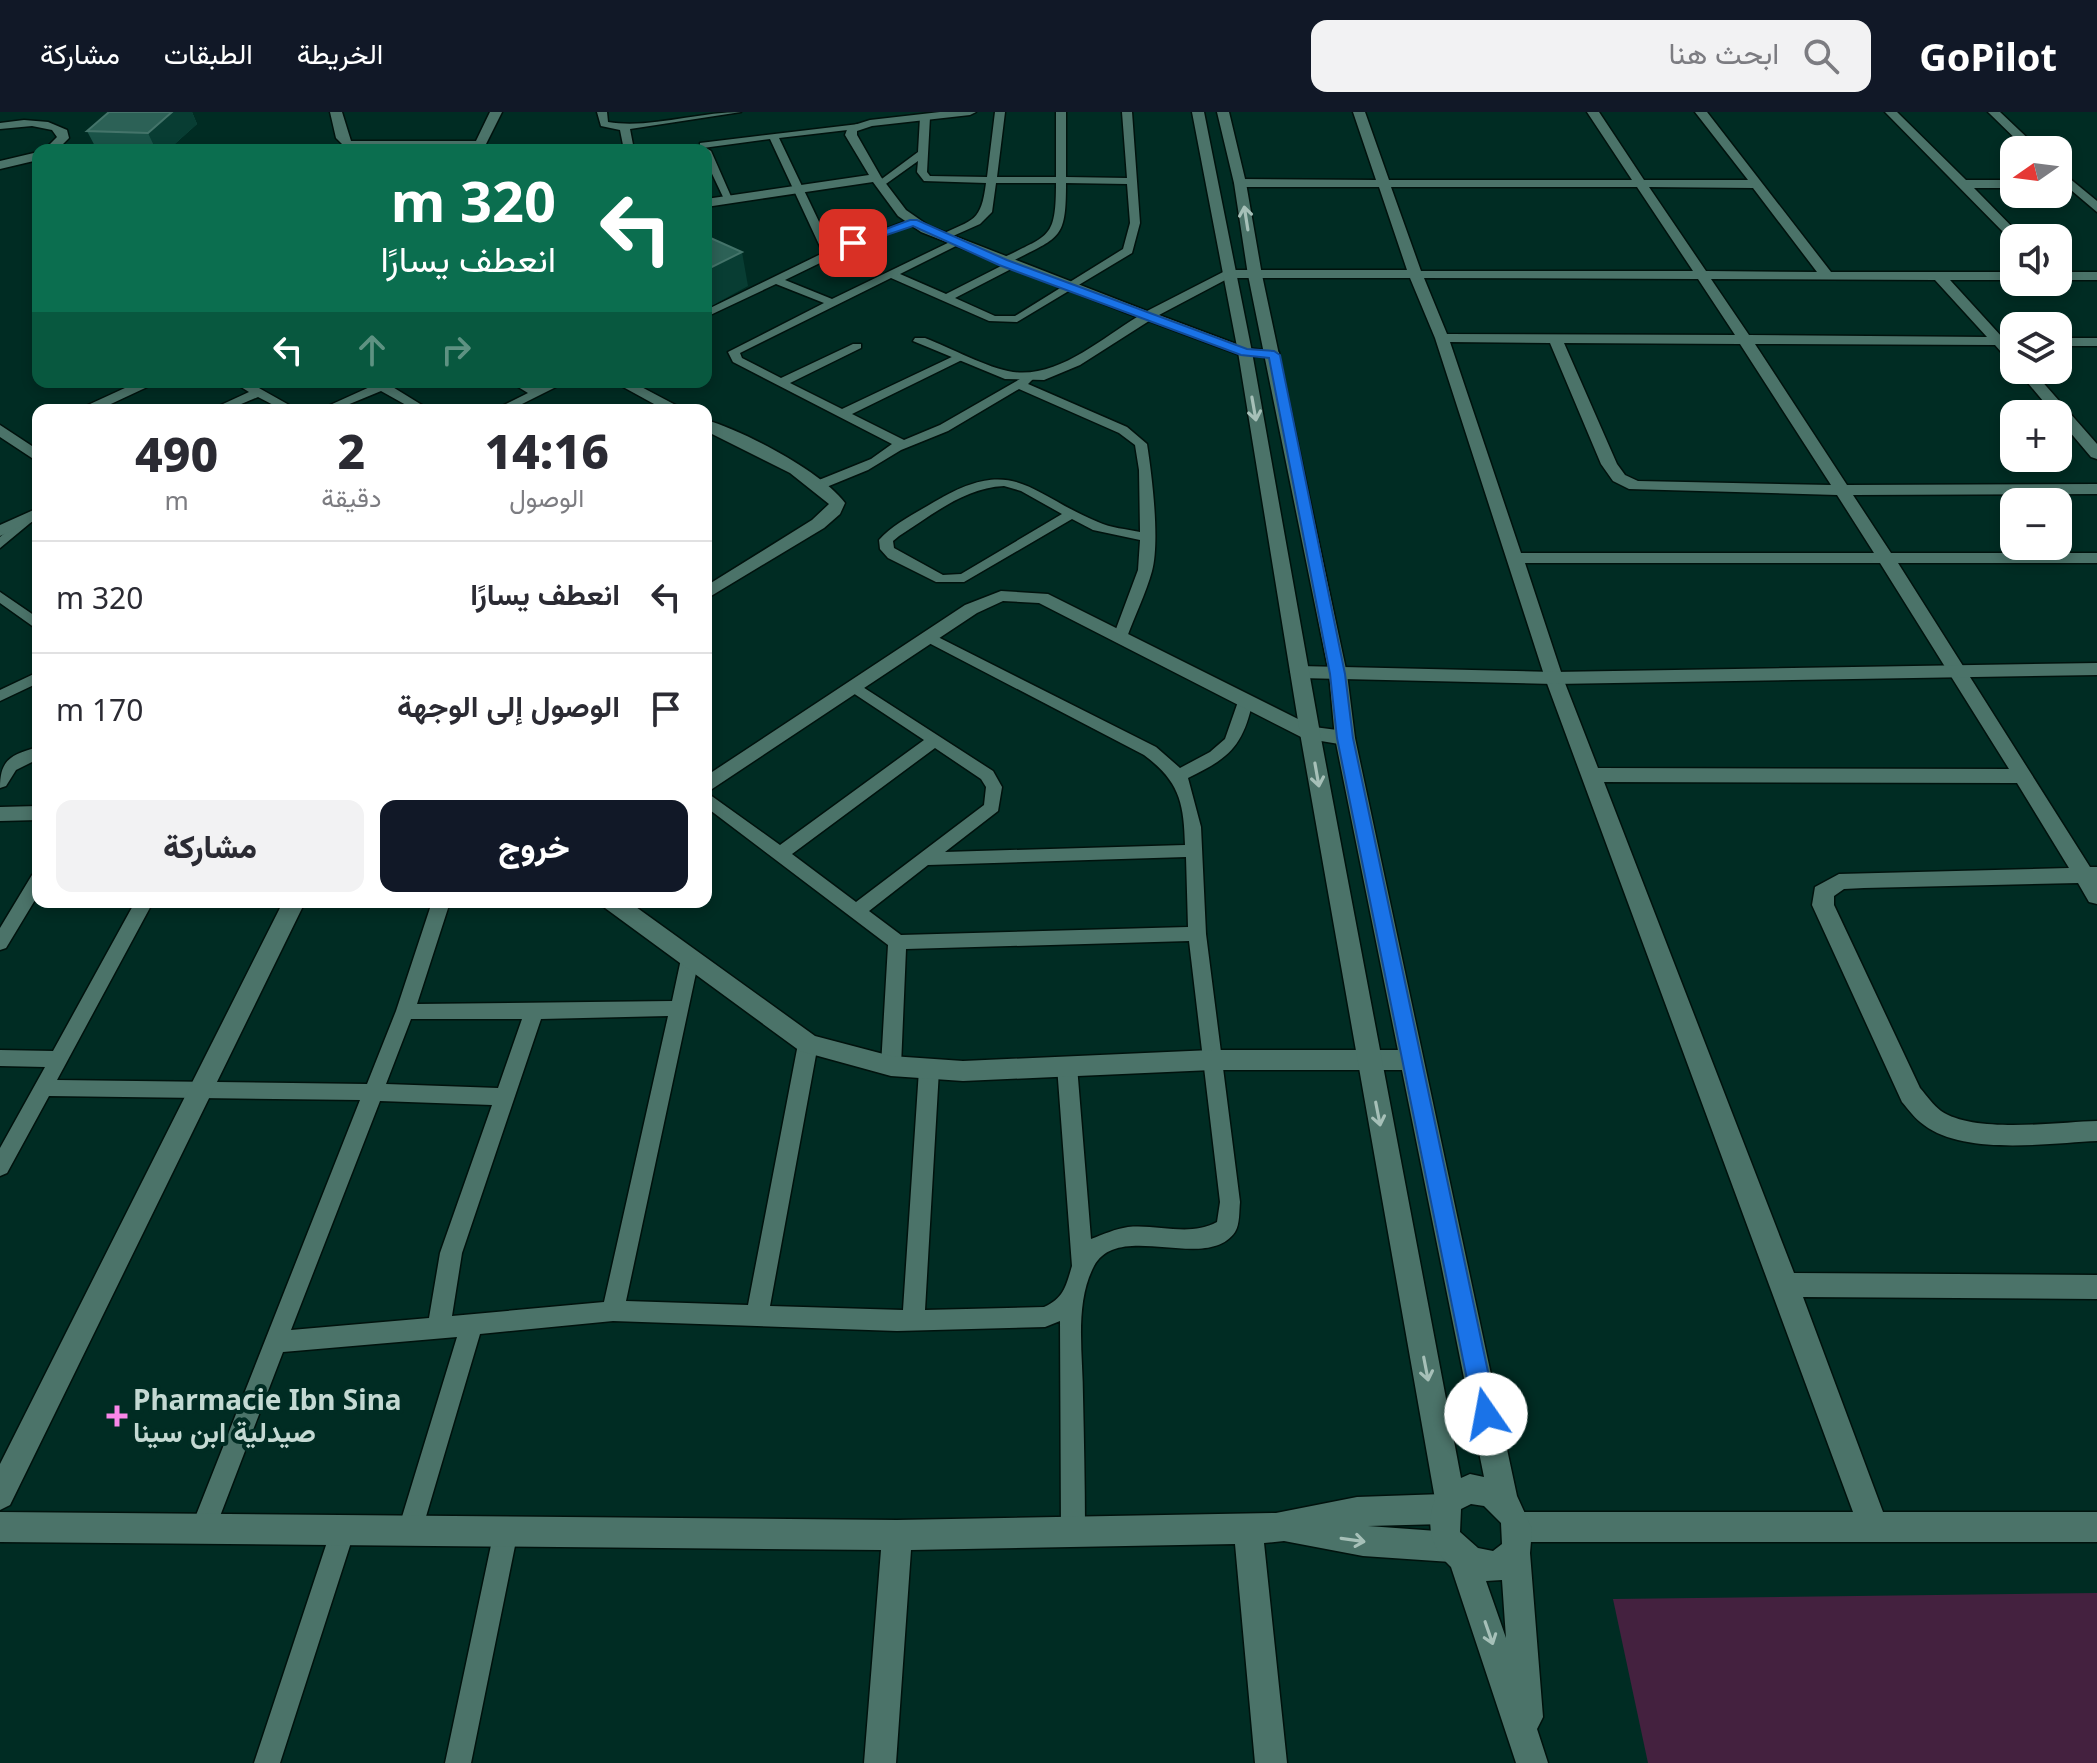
<!DOCTYPE html>
<html lang="ar">
<meta charset="utf-8">
<style>
:root{--surface:#fff;--page:#f2f2f3;--text:#2b2b33;--muted:#7c7c81;--line:#e1e1e2;--accent:#111827}
body{margin:0;font-family:"Noto Sans",Vazirmatn,sans-serif;background:var(--page);color:var(--text);direction:rtl;height:100vh;display:flex;flex-direction:column;font-size:30px;white-space:nowrap}
*{box-sizing:border-box;margin:0}
p{font-size:26px;color:var(--muted)}
.icon{flex:none;width:44px;height:44px;fill:none;stroke:currentColor;stroke-width:2;stroke-linecap:round;stroke-linejoin:round}
.map{position:relative;flex:1;overflow:hidden;direction:ltr}
.sheet{position:absolute;left:32px;top:292px;width:680px;height:504px;display:flex;flex-direction:column;background:var(--surface);border-radius:16px;box-shadow:0 4px 12px #0003;direction:rtl}
.sheet>*{flex:none}
.top-card{position:absolute;left:32px;top:32px;width:680px;height:244px;border-radius:16px;box-shadow:0 4px 12px #0003;direction:rtl;background:#0b6e4f;color:#fff;overflow:hidden}
.needle{width:52px;rotate:256deg}
.controls{position:absolute;left:2000px;top:24px;display:grid;gap:16px}
.controls a{display:grid;place-items:center;width:72px;height:72px;border-radius:16px;background:var(--surface);box-shadow:0 4px 12px #0003;font-size:40px}
.pin{position:absolute;display:grid;place-items:center;width:68px;height:68px;color:#fff;margin:-34px;border-radius:16px;box-shadow:0 4px 12px #0006}
.me{position:absolute;width:88px;margin:-44px;rotate:348deg;stroke-linejoin:round;filter:drop-shadow(0 0 6px #0008)}
.turn{display:flex;align-items:center;gap:28px;height:168px;padding:0 24px;font-size:36px}
.turn .icon{width:104px;height:104px;stroke-width:2.5}
.turn b{display:block;font-size:56px;line-height:68px}
.lanes{display:flex;align-items:center;height:76px;padding:0 24px;background:#0003;justify-content:center;gap:40px;direction:ltr}
.lanes .off{opacity:.35}
.eta{display:flex;justify-content:space-evenly;align-items:center;height:136px;text-align:center}
.eta b{font-size:48px;font-weight:800;line-height:56px}
.action{display:flex;gap:16px;margin-top:auto;padding:16px 24px}
.action a{flex:1;height:92px;border-radius:16px;background:var(--accent);color:#fff;font-size:32px;font-weight:800;line-height:92px;text-align:center}
.action a+a{background:var(--page);color:var(--text)}
ul{padding:0;list-style:none}
li{display:flex;align-items:center;gap:24px;height:112px;padding:0 24px;border-top:2px solid var(--line)}
li div{flex:1}
li b{display:block;font-size:30px}
li em{font-style:normal}
header{display:flex;align-items:center;gap:48px;box-sizing:border-box;height:112px;padding:0 40px;background:var(--accent);color:#fff}
header strong{font-size:38px}
nav{display:flex;gap:44px;margin-inline-start:auto;font-size:28px}
.search{width:560px;height:72px;background:var(--page);display:flex;align-items:center;gap:20px;box-sizing:border-box;padding:0 28px;border-radius:16px;color:var(--muted);font-size:30px}
.map>svg:first-child{display:block}
</style>
<header>
<strong>GoPilot</strong>
<div class="search"><svg class="icon" aria-label="search" viewBox="0 0 24 24"><circle cx="10" cy="10" r="6"/><path d="M15 15l6 6"/></svg>ابحث هنا</div>
<nav><a>الخريطة</a><a>الطبقات</a><a>مشاركة</a></nav>
</header>
<div class="map">
<svg width="2097" height="1651" viewBox="0 0 2097 1651">
<rect width="100%" height="100%" fill="#002c23"/>
<path fill="#44213f" d="M2097 1481V1651H1648L1613 1487Z"/>
<g fill="none" stroke-linecap="round" stroke-linejoin="round">
<defs>
<path id="service" d="M597 0H607L608 10C649 17 698 0 741 0L630 17 634 38H624L620 18 601 14Z
M995 0H1005L997 65H1056V0H1066V65L1127 66 1122 0H1132L1140 111 1132 141 1017 210 989 209 891 166 740 241 742 246 781 266 853 232H861V236L790 271 842 297 956 243H964V247L852 302 904 328 940 313 1027 263 1033 267 1028 272 1127 315 1147 332C1152 364 1160 429 1152 459 1146 481 1135 503 1127 525L1120 530 1113 525 1138 458 1140 428 1093 418 1072 407 964 470H936L888 446 880 437 879 428C893 412 916 401 934 390 1014 342 1028 381 1098 410 1111 416 1126 417 1140 420L1139 358 1135 333 1119 321 1019 277 948 319 901 338 868 358 824 376H814V370L871 347 892 332 733 250 728 240 824 191 776 172 706 205V198L823 141 770 27 703 36 700 35V31L859 12 856 17 779 26 832 137 909 108 918 110 857 133 785 168 832 187 956 127 961 130 960 132 900 162 946 182 1003 153 998 150 999 148C1048 122 1056 130 1056 71H996L992 100 980 112 944 128 939 125 940 123C974 107 981 110 986 71L924 69 917 60 918 49 883 74 875 72 918 40 920 5 925 2 930 5 927 60 930 64 987 65ZM1066 71 1127 72 1130 111 1123 137 1015 204H995L955 186 1015 155 1016 153 1011 150C1060 124 1066 129 1066 71ZM1004 374 1021 379 1062 402 961 462 943 463 894 436 893 429 899 424C932 403 964 376 1004 374Z
M378 30 383 33 381 35 358 38Z
M706 36 711 39 733 89 724 87 706 49V38H702Z
M233 270H248L298 298H283L258 285 227 298H210L249 280Z
M369 270H397L391 274 430 298H415L381 279 335 298H319L372 274Z
M510 270H525L537 276 550 270H566L510 298H494L528 281Z
M30 400 37 404 35 407 0 436V425Z
M0 480 38 506V518L0 491Z
M930 521 1156 635 1180 656 1210 640 1225 627 1240 584H1250L1253 588C1243 635 1229 646 1188 666L1201 715 1206 822 1240 1090C1239 1099 1240 1112 1235 1120 1207 1161 1119 1108 1094 1154 1074 1192 1083 1243 1083 1285 1084 1330 1085 1374 1085 1419L1082 1428 1073 1431 1064 1428 1061 1419 1060 1209 1045 1215 897 1219 613 1209 480 1222 422 1418 419 1427 410 1430 401 1427 398 1418 457 1225 283 1240 212 1425 203 1428 194 1425 191 1416 360 988 49 984 7 1061 0 1064V1036L45 955 0 954V938L53 939 135 790H153L57 968 367 972 396 899 432 790H450L417 892 672 889 681 847 684 842H696L699 847 626 1189 748 1193 798 932 801 926 808 924 815 926 818 932 770 1194 903 1198 919 958 922 952 929 950 936 952 939 958 925 1198 1044 1195C1064 1186 1066 1174 1072 1154L1057 954 1060 948 1067 946 1074 948 1077 954 1091 1127C1104 1122 1115 1117 1128 1115 1158 1112 1190 1125 1217 1110L1220 1090 1189 829 906 837 901 954 898 960 891 962 884 960 881 954 888 833 706 695V680L780 733 924 628 850 579V571L855 570 993 659 1002 675 998 699 945 740 1185 733C1184 690 1179 669 1144 643L925 529V523ZM935 636 981 667 986 675 984 693 856 790 792 742ZM1186 745 1188 815 901 823 869 799 928 753ZM668 904 604 1190 452 1204 462 1141 541 907ZM411 907H522L498 976 386 972ZM380 989 492 993 440 1141 429 1206 291 1218Z
M38 560V571L0 589V578Z
M38 635V647L16 658 6 674 0 676C0 647 11 643 38 635Z
M38 762V783L6 836 0 838V816L32 763Z
M343 1406 352 1409 355 1418 280 1651H254L331 1418 334 1409Z
M506 1407 515 1410 518 1419 471 1651H445L494 1419 497 1410Z"/>
<path id="minor" d="M330 0H342L351 29H476L490 0H502L483 38 344 34 336 26Z
M940 0H976L970 3 872 14 857 19V23L881 65 906 98 929 114 1147 199 1227 158H1407L1379 75H1240L1234 71 1240 67 1376 68 1353 0H1365L1389 68H1632L1587 0H1599L1644 68H1748L1695 0H1707L1831 160H2014V168H1950L2002 225H2014V233H2010L2014 237V250L2009 249 1995 233 1755 232 1847 373 2097 372V382L1853 383 1891 441H2097V451H1898L2090 755H2097V792L2089 790 2078 771 1864 776 1844 777 1834 784V793L1920 976C1927 984 1933 993 1941 999 1975 1022 2057 1010 2097 1009V1029C2049 1031 1965 1044 1924 1013 1915 1007 1909 998 1902 990L1812 793 1815 775 1839 762 2069 756 2017 671 1604 670 1794 1161 2097 1163V1187L1803 1185 1883 1400H2097V1430H1519L1508 1426 1504 1415 1508 1404 1519 1400H1853L1545 566 1435 226 1410 166H1229L1159 203 1247 236 1279 240V246L1240 243 1149 209 1080 253 1044 268 1005 267 913 229 915 226H925C951 236 987 256 1013 260 1058 266 1101 227 1137 205L921 120 898 104 873 70 706 95V87L869 63 845 23 848 15 870 8ZM1391 75H1637L1693 159H1421ZM1649 75 1753 76 1817 160 1706 159ZM1424 166 1698 167 1735 223 1447 222ZM1711 167 1935 168 1987 225 1749 223ZM1450 230 1550 231 1601 352 1613 369 1629 377 1837 383 1874 441H1521ZM1564 231 1740 232 1831 373 1638 369 1625 363 1617 352ZM1525 451H1880L2009 657 1598 656 1563 566Z
M1885 0H1897L1966 68H2014V76H1974L2023 126 2012 129Z
M1988 0H2000L2040 38H2027Z
M24 8 48 10 67 18 69 26 57 38H44L57 25 52 18 32 14 0 17V11Z
M38 40V48L0 57V49Z
M2058 57 2097 89V100L2058 67Z
M2058 160H2097V168H2058Z
M2058 226H2097V234H2058Z
M2017 258H2032L2097 332V347L2091 345 2058 306V302H2054Z
M138 270H158L98 298H77Z
M614 270H632L685 298H665Z
M706 308C744 319 821 359 845 391L840 402 824 416 706 487V474L812 408 829 392 790 361 706 319Z
M0 313 38 338V350L0 325Z
M38 396V407L0 424V413Z
M1001 479 1048 482 1314 615 1345 619 1355 626 1345 633 1303 626 1039 491 1003 489 977 501 706 681V664L965 493Z
M38 694V708L0 709V695Z
M283 790H305L10 1393 0 1398V1352Z
M602 790H629L815 924 891 944 963 949 1212 938H1411L1419 941 1423 948 1419 955 1411 958H1212L963 969 891 964 800 939 605 796Z
M1444 1382 1454 1387 1459 1397 1454 1407 1444 1412 1368 1414 1451 1420 1462 1424 1466 1435 1462 1446 1451 1450 1363 1444 1284 1429 1264 1431 1287 1651H1255L1235 1432 911 1438 896 1651H864L881 1438 0 1430V1400L897 1408 1276 1401 1357 1385Z"/>
<path id="tertiary" d="M2097 551V563L1554 572 1299 566 1290 560 1299 554 1554 560Z"/>
<path id="secondary" d="M1192 0H1204L1252 240 1320 621 1461 1366 1470 1362 1484 1365 1335 626 1329 562 1248 163 1234 71 1217 0H1229L1246 71 1262 163 1347 562 1355 626 1517 1384 1532 1417 1530 1441 1543 1605 1537 1617 1548 1651H1516L1451 1455C1431 1436 1425 1413 1435 1387L1300 621 1238 240ZM1471 1392 1484 1394 1501 1411 1502 1432 1493 1439 1478 1436 1460 1420 1461 1397ZM1502 1468 1506 1526 1486 1469Z"/>
</defs>
<use href="#service" stroke="#00120d" stroke-width="3"/>
<use href="#minor" stroke="#00120d" stroke-width="3"/>
<use href="#tertiary" stroke="#00120d" stroke-width="3"/>
<use href="#secondary" stroke="#00120d" stroke-width="3"/>
<use href="#service" fill="#4b7369" fill-rule="evenodd"/>
<use href="#minor" fill="#4b7369" fill-rule="evenodd"/>
<use href="#tertiary" fill="#4b7369" fill-rule="evenodd"/>
<use href="#secondary" fill="#4b7369" fill-rule="evenodd"/>
</g>
<path fill="#1a5348" d="M109 0H192L197 12 168 38H97L87 19Z"/>
<path fill="#083d33" d="M172 0H192L197 12 168 38H156L148 21Z
M742 140 748 174 706 197V158Z"/>
<path fill="#2c6156" stroke="#44746a" stroke-width="2" d="M109 0H172L148 21 87 19Z
M706 124 742 140 706 158Z"/>
<defs><path id="oneway-shaft" d="M-6 0H5M1.5-3L5.5 0L1.5 3" fill="none" stroke-width="1.6" stroke-linecap="round" stroke-linejoin="round" transform="scale(2)"/></defs>
<g stroke="#a6c0b8">
<use href="#oneway-shaft" transform="translate(1246 106) rotate(-99)"/>
<use href="#oneway-shaft" transform="translate(1254 297) rotate(80)"/>
<use href="#oneway-shaft" transform="translate(1317 663) rotate(80)"/>
<use href="#oneway-shaft" transform="translate(1378 1002) rotate(79)"/>
<use href="#oneway-shaft" transform="translate(1426 1257) rotate(79)"/>
<use href="#oneway-shaft" transform="translate(1353 1428) rotate(8)"/>
<use href="#oneway-shaft" transform="translate(1489 1521) rotate(71)"/>
</g>
<path fill="#1a73e8" stroke="#114b97" stroke-width="2" d="M910 108H917L1007 148 1247 237 1274 239 1280 243 1345 562 1353 626 1497 1302 1494 1310 1486 1313 1477 1310 1474 1302 1337 626 1330 562 1269 246 1241 243 999 153 913 114 857 133 848 131Z"/>
<path fill="#f987e9" stroke="#002c23" stroke-width="3" d="M113 1292h8v8h8v8h-8v8h-8v-8h-8v-8h8z"/>
<g text-anchor="middle" stroke-width="8" stroke-linejoin="round" paint-order="stroke">
<g font-size="28" font-weight="bold" fill="#c4d9d3" stroke="#002c23" text-anchor="start">
<text x="133" y="1298">Pharmacie Ibn Sina<tspan x="133" dy="32">صيدلية ابن سينا</tspan></text>
</g>
</g>
</svg>
<div class="controls">
<a><svg class="needle" viewBox="-14 -14 28 28"><path d="M0-13l5 13h-10z" fill="#e53935"/><path d="M0 13l5-13h-10z" fill="#7c7c81"/></svg></a>
<a><svg class="icon" aria-label="sound" viewBox="0 0 24 24"><path d="M4 9h4l5-4v14l-5-4H4zM17 9q2 3 0 6"/></svg></a>
<a><svg class="icon" aria-label="layers" viewBox="0 0 24 24"><path d="M12 4l9 5-9 5-9-5zM3 14l9 5 9-5"/></svg></a>
<a>+</a>
<a>−</a>
</div>
<div class="pin" style="left:853px;top:131px;background:#d93025"><svg class="icon" aria-label="arrive" viewBox="0 0 24 24"><path d="M6 21V4h12l-3 4 3 4H6"/></svg></div>
<svg class="me" style="left:1486px;top:1302px" viewBox="-20 -20 40 40"><circle r="19" fill="#fff"/><path d="M0-13L10 11 0 6-10 11z" fill="#1a73e8"/></svg>
<div class="top-card">
<div class="turn"><svg class="icon" aria-label="left" viewBox="0 0 24 24"><path d="M17 20v-9H6M10 6l-5 5 5 5"/></svg><div><b>320 m</b>انعطف يسارًا</div></div>
<div class="lanes"><svg class="icon" aria-label="left" viewBox="0 0 24 24"><path d="M17 20v-9H6M10 6l-5 5 5 5"/></svg><svg class="icon off" aria-label="ahead" viewBox="0 0 24 24"><path d="M12 20V5M6 11l6-6 6 6"/></svg><svg class="icon off" aria-label="right" viewBox="0 0 24 24"><path d="M7 20v-9h11M14 6l5 5-5 5"/></svg></div>
</div>
<section class="sheet">
<div class="eta">
<div><b>14:16</b><p>الوصول</p></div>
<div><b>2</b><p>دقيقة</p></div>
<div><b>490</b><p>m</p></div>
</div>
<ul>
<li><svg class="icon" aria-label="left" viewBox="0 0 24 24"><path d="M17 20v-9H6M10 6l-5 5 5 5"/></svg><div><b>انعطف يسارًا</b></div><em>320 m</em></li>
<li><svg class="icon" aria-label="arrive" viewBox="0 0 24 24"><path d="M6 21V4h12l-3 4 3 4H6"/></svg><div><b>الوصول إلى الوجهة</b></div><em>170 m</em></li>
</ul>
<div class="action"><a>خروج</a><a>مشاركة</a></div>
</section>
</div>
